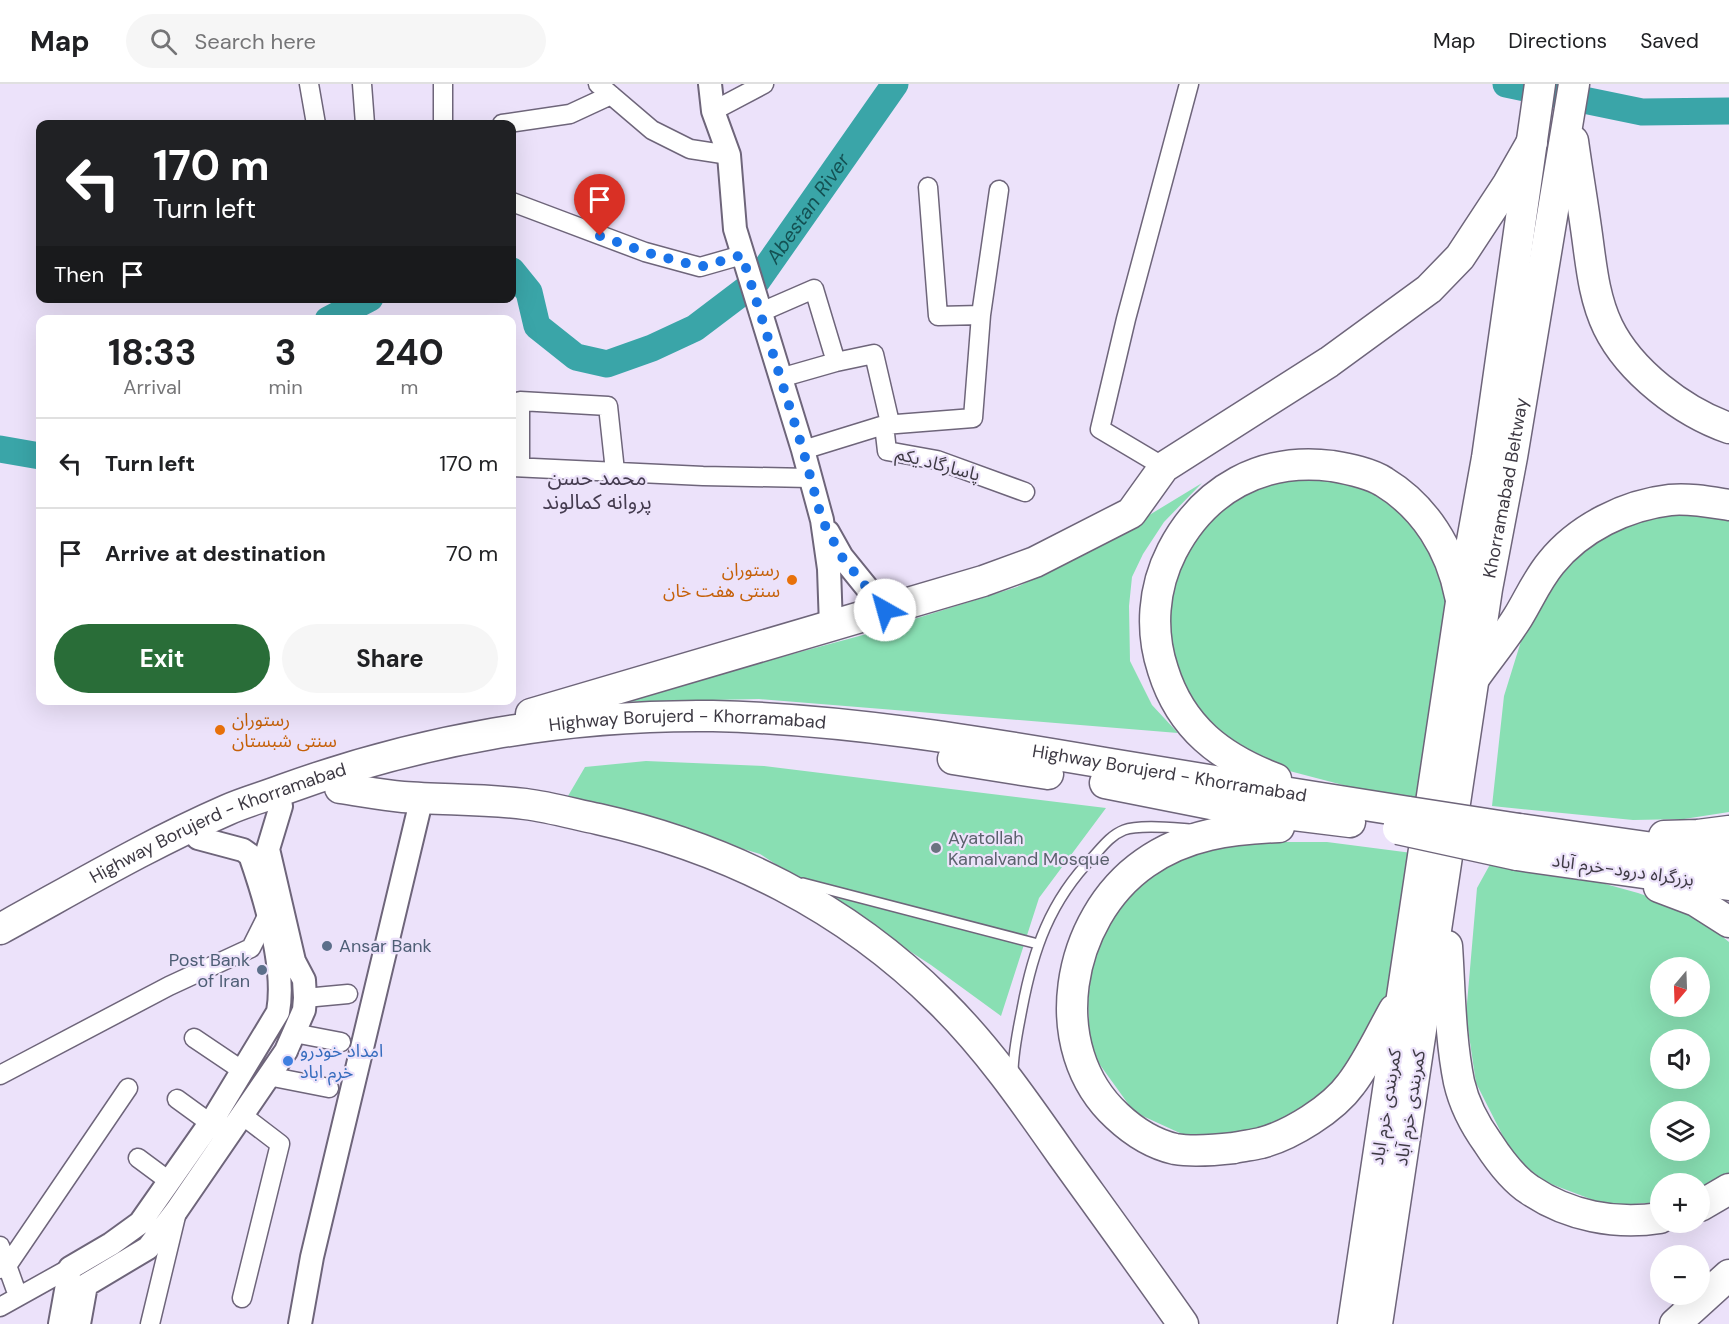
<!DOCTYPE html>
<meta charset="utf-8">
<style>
:root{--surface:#fff;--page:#f6f6f6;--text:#202124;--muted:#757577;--line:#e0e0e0;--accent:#296d38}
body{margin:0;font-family:"DM Sans","Noto Sans Arabic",sans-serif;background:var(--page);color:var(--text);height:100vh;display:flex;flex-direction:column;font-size:22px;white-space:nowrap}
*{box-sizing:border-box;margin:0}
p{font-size:20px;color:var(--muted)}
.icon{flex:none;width:33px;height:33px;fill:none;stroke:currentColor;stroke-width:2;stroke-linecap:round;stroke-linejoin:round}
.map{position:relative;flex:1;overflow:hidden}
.panel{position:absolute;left:36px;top:231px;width:480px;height:390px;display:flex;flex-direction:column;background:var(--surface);border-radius:12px;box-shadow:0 6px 24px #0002}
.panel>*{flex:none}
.hud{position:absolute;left:36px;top:36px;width:480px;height:183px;border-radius:12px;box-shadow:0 6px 24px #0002;background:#202124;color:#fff;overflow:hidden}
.needle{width:39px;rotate:199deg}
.fabs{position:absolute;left:1650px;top:873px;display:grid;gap:12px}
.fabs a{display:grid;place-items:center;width:60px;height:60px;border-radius:50%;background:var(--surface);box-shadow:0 6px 24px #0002;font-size:30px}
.pin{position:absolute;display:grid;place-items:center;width:51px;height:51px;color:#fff;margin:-62px -26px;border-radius:50% 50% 50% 0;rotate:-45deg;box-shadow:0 0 6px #0007}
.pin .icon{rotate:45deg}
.me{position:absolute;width:66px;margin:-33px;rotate:322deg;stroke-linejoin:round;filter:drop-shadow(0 0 4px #0008)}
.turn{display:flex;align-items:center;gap:21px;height:126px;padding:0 18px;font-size:27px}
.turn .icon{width:78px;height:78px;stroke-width:2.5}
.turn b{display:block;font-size:42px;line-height:51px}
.then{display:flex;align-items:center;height:57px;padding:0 18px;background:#0003;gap:12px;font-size:22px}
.eta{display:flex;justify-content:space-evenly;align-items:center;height:102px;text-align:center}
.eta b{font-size:36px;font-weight:700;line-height:42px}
.button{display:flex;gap:12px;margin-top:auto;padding:12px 18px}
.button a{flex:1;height:69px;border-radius:36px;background:var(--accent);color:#fff;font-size:24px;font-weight:700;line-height:69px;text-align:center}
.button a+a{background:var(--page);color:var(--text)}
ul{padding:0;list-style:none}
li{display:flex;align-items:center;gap:18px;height:90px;padding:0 18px;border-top:2px solid var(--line)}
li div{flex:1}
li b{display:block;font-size:22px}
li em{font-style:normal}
header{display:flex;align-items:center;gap:36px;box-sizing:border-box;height:84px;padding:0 30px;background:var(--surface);border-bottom:2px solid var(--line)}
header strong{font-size:28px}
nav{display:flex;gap:33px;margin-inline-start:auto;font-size:21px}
.search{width:420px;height:54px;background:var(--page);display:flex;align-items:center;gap:15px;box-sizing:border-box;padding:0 21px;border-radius:33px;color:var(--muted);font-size:22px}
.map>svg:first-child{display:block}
</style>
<header>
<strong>Map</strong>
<div class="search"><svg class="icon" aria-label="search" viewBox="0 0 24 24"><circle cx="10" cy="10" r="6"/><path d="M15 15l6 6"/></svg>Search here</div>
<nav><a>Map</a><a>Directions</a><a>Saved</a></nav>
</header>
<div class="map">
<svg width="1729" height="1240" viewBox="0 0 1729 1240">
<rect width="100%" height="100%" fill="#ece2fa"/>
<path fill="#89dfb3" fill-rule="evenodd" d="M1282 394H1350L1404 427 1440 482 1451 536 1429 716 1381 711 1278 684 1234 663 1192 623 1170 572 1169 505 1192 452 1226 417Z
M1202 399 1164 438 1143 470 1132 493 1129 522 1130 577 1152 621 1178 649 759 615 615 618 863 551 1017 503 1090 467Z
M1671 426 1729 433V728L1684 735 1633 736 1492 722 1504 612 1526 541 1546 503 1601 453Z
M646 677 764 682 1106 724 1039 814 1001 932 931 881 760 770 568 712 585 683Z
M1250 758H1327L1412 769 1385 931 1347 997 1295 1038 1195 1056 1134 1028 1090 967 1088 916 1092 885 1098 855 1131 808 1154 789 1194 770Z
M1493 775 1580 793 1638 809 1692 828 1729 858V1090L1725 1095 1700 1105V1100H1660V1118L1609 1122 1543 1097 1512 1070 1476 999 1466 931 1477 804ZM1660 884H1700V922H1660ZM1660 956H1700V994H1660ZM1660 1028H1700V1066H1660Z"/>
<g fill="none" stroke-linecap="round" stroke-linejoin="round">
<g stroke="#3aa5a8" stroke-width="27">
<path d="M1506 0 1642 28 1729 27"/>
<path id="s1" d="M512 187 529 208 537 242 576 273 607 280 652 264 695 244 757 197 895 0"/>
<path d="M328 236 370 214"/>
<path d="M0 365 40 372"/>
</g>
<defs>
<path id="service" d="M803 799 1038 860
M1013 989C1013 968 1018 946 1022 925 1033 866 1050 817 1093 773 1102 763 1111 751 1124 746 1139 740 1176 744 1193 745"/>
<path id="minor" d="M309 0 316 40
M362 0 365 40
M443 0V40
M598 0 652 46 690 65 729 71
M713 27 764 0
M502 40 570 30 611 11
M928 103 938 232 981 231
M512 118 645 168 700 183 742 171
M759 229 814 205 836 278 874 270 890 339
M780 294 836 278
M884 341 973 334 981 231 999 106
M803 366 884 341 887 367 937 376 1025 408
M512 383 703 392 810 394
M520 383V317L608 322 615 387
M1164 383 1100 345 1126 235 1189 0
M305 914 348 910
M294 949 341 958
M194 954 243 987
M0 991 169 902 251 864 267 832
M268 992 329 1004
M177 1015 210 1039
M242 1031 280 1060 242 1214
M138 1074 169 1097
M0 1162 18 1212
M0 1185 7 1182 128 1004
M0 1223 70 1184
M150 1240 177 1128"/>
<path id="tertiary" d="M710 0 713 27 729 71 735 145 803 366 822 436 829 485 831 542
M828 448 842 473 885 526
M60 1240 70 1184 111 1160 140 1139 215 1032 278 928C286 884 265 814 250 771L243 766 198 754
M79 1240 86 1201 148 1164 177 1126 286 967 304 926 305 914 304 896 294 877 268 765 281 722
M300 1240 312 1173 422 713"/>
<g id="trunk">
<path d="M1573 57C1577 86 1582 115 1586 144 1591 178 1593 212 1608 243 1630 288 1683 328 1729 344"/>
<path d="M1475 593C1489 573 1505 554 1518 533 1529 515 1537 496 1551 479 1579 444 1626 421 1670 416 1689 414 1710 418 1729 421"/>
<path d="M531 630 983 497 1035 478 1131 429 1164 383 1329 278 1429 205 1460 173 1508 100 1532 58"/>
<path d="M953 675 1048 690"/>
<path d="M1276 695C1221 674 1181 644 1163 586 1150 547 1153 504 1172 467 1204 405 1262 373 1332 382 1349 385 1370 389 1384 398 1425 423 1451 465 1460 512"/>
<path d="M1105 699 1221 722 1350 738"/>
<path d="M340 704C361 707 382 711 403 713 443 716 485 715 525 720 549 723 574 730 598 735 727 764 846 823 940 917 987 963 1025 1018 1062 1071 1103 1128 1143 1183 1183 1240"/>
<path d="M1279 743C1231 745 1186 750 1145 779 1066 834 1043 964 1117 1032 1133 1047 1153 1060 1175 1065 1193 1068 1216 1066 1234 1064 1243 1062 1252 1061 1261 1059 1291 1051 1333 1025 1351 1000 1368 978 1380 951 1394 926"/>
<path d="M1519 745 1729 775"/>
<path d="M1664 752 1698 751 1729 747"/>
<path d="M1517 771 1729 801"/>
<path d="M1659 803 1696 817 1729 838"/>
<path id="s2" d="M0 845C75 804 149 760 227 726 245 718 264 713 282 706 419 656 567 630 713 632 844 635 976 657 1105 679 1206 696 1308 712 1409 728"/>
<path d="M1447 862C1450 906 1450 954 1459 998 1464 1020 1475 1041 1488 1059 1499 1076 1513 1095 1530 1106 1568 1132 1616 1141 1660 1134"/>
<path d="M1700 1122 1729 1105"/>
<path d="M1353 1240 1461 518 1487 374 1540 0"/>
<path id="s3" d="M1377 1240 1487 505 1512 373 1574 0"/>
<path d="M1675 1240 1729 1191"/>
</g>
</defs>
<use href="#service" stroke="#6e657a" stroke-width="12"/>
<use href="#minor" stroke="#6e657a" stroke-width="21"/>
<use href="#tertiary" stroke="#6e657a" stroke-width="26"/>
<use href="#trunk" stroke="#6e657a" stroke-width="33"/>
<use href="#service" stroke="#fff" stroke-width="9"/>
<use href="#minor" stroke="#fff" stroke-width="18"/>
<use href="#tertiary" stroke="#fff" stroke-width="22"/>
<use href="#trunk" stroke="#fff" stroke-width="30"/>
<defs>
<path id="trunk-bridge" d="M1409 728 1519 745
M1398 745 1517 771"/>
</defs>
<use href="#trunk-bridge" stroke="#6e657a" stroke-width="33" stroke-linecap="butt"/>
<use href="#trunk-bridge" stroke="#fff" stroke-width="30"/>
</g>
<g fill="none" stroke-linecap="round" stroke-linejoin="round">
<path stroke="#1a73e8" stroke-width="10" stroke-dasharray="0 18" d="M600 152 645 168 700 183 742 171 803 366 822 436 842 473 885 526"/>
</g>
<g fill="#e8710a" stroke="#ece2fa" stroke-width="2">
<circle cx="792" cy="496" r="6"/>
<circle cx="220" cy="646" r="6"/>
</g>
<circle fill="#6b7280" stroke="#ece2fa" stroke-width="2" cx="936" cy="764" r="6"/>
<g fill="#5c6f8a" stroke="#ece2fa" stroke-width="2">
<circle cx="327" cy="862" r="6"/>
<circle cx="262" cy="886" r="6"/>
</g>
<circle fill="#3f7fe0" stroke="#ece2fa" stroke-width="2" cx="288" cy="977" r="6"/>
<g text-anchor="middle" stroke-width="4.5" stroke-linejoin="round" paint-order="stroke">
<g font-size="18" fill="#3e3a44" stroke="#ece2fa">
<text transform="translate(938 380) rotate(15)" y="6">پاسارگاد یکم</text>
<text dy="6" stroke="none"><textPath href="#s3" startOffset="846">Khorramabad Beltway</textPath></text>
<text dy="6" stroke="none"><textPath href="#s2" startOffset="729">Highway Borujerd - Khorramabad</textPath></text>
<text dy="6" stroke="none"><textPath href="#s2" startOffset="1215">Highway Borujerd - Khorramabad</textPath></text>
<text dy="6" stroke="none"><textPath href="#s2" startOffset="243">Highway Borujerd - Khorramabad</textPath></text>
<text transform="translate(1623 786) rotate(8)" y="6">بزرگراه درود-خرم آباد</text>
<text transform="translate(1386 1023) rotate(-81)" y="6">کمربندی خرم اباد</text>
<text transform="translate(1410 1024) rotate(-81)" y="6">کمربندی خرم آباد</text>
</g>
<g font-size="18" fill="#c56008" stroke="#ece2fa" text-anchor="end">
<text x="780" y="492">رستوران<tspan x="780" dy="21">سنتی هفت خان</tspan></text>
<text x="232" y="642" text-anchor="start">رستوران<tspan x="232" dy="21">سنتی شبستان</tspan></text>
</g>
<g font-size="18" fill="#5b616d" stroke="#ece2fa" text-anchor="start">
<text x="948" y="760">Ayatollah<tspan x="948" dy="21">Kamalvand Mosque</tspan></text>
</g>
<g font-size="18" fill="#4e5e75" stroke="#ece2fa" text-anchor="start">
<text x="339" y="868">Ansar Bank</text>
<text x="250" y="882" text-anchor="end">Post Bank<tspan x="250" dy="21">of Iran</tspan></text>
</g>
<g font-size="18" fill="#366cbe" stroke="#ece2fa" text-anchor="start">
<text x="300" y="973">امداد خودرو<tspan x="300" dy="21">خرم اباد</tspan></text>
</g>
<g font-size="20" font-style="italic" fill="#145153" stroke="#ece2fa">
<text dy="7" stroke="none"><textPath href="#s1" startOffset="405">Abestan River</textPath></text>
</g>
<g font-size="21" fill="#453c50" stroke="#ece2fa">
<text x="597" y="401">محمد حسن<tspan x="597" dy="24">پروانه کمالوند</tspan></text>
</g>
</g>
</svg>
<div class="fabs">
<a><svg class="needle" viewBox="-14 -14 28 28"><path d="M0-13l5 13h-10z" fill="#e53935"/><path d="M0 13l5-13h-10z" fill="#757577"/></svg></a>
<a><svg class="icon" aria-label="sound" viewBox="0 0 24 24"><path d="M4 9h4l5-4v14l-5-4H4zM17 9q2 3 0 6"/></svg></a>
<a><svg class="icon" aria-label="layers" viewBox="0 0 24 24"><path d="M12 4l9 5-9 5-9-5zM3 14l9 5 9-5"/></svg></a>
<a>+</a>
<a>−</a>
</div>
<div class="pin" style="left:600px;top:152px;background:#d93025"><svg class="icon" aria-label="arrive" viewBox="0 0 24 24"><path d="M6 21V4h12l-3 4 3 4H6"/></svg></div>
<svg class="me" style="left:885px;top:526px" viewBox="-20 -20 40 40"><circle r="19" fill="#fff"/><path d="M0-13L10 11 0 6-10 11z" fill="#1a73e8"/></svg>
<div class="hud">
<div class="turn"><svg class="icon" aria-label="left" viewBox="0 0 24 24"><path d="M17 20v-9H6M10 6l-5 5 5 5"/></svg><div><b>170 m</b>Turn left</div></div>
<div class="then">Then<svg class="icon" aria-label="arrive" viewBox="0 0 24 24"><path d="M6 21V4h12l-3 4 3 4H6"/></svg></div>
</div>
<section class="panel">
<div class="eta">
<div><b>18:33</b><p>Arrival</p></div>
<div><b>3</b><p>min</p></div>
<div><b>240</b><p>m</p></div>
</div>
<ul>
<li><svg class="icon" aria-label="left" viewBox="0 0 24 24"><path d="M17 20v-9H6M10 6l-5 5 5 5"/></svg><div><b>Turn left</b></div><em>170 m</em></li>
<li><svg class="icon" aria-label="arrive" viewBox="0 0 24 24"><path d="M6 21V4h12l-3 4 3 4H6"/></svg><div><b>Arrive at destination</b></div><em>70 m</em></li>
</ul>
<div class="button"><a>Exit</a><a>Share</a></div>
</section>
</div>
